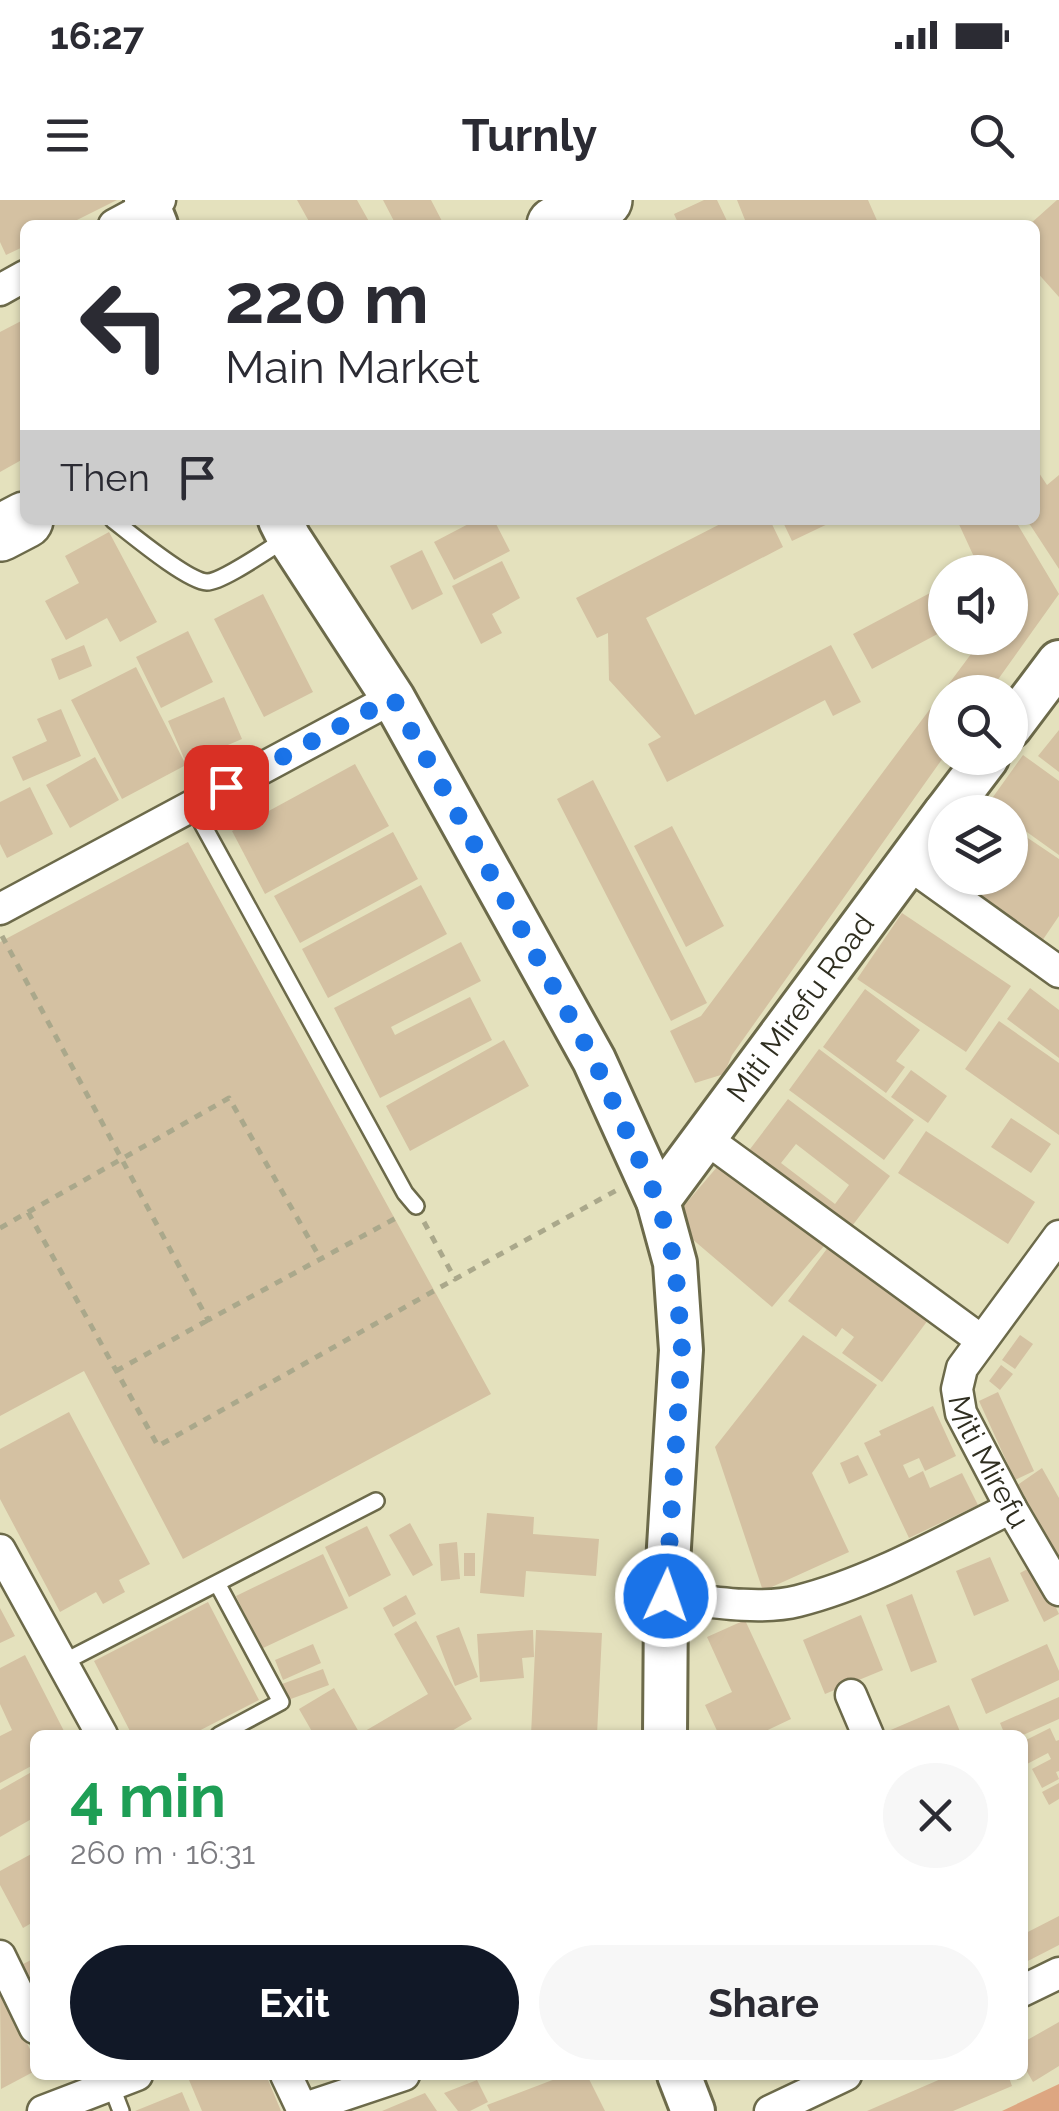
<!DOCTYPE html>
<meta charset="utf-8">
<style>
:root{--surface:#fff;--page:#f7f7f7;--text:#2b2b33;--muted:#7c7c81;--accent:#111827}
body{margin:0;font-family:Raleway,sans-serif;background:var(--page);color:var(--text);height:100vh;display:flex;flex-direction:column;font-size:38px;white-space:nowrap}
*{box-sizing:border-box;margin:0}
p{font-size:32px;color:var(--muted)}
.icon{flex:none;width:55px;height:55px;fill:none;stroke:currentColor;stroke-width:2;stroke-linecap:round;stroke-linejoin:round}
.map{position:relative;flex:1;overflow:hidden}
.side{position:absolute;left:30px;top:1530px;width:998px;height:350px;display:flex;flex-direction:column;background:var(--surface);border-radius:15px;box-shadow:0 2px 8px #0004}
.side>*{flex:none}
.hud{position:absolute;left:20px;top:20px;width:1020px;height:305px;border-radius:15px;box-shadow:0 2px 8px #0004;background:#fff;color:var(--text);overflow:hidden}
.controls{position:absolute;left:928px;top:355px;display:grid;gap:20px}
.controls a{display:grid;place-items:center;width:100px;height:100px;border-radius:50%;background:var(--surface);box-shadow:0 2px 8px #0004;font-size:50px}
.pin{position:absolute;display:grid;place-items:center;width:85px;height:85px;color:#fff;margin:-42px;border-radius:20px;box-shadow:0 5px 15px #0006}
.me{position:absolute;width:110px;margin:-55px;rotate:3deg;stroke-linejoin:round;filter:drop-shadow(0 0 8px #0008)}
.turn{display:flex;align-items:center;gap:35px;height:210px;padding:0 40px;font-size:45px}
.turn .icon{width:130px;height:130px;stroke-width:2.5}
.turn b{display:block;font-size:70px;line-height:85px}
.then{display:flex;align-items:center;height:95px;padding:0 40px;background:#0003;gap:20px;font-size:38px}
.round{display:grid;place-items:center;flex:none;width:105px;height:105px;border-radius:52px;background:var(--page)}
.overview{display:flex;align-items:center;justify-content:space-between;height:170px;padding:0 40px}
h1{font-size:60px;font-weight:700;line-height:75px;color:#1e9e55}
.cta{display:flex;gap:20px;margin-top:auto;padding:20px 40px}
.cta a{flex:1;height:115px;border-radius:60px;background:var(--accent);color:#fff;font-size:40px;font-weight:700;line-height:115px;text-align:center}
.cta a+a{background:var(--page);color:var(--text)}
.status{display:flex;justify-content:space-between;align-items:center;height:70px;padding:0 50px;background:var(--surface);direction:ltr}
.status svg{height:28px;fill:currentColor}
header{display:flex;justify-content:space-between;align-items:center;height:130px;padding:0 40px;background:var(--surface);font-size:45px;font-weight:700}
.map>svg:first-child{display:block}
</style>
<div class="status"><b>16:27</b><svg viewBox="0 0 49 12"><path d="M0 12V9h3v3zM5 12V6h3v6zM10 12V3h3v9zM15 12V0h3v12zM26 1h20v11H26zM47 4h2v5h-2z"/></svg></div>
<header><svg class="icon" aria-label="menu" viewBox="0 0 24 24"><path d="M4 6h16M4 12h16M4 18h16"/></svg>Turnly<svg class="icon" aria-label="search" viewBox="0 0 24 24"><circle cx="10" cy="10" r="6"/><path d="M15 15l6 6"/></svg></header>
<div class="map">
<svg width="1059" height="1911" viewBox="0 0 1059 1911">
<rect width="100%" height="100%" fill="#e4e1bd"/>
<path fill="#dda681" d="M1059 1884V1911H1002Z"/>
<path fill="#d4c1a2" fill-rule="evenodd" d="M0 0H117L67 25H25V46L6 55 0 42Z
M297 0H357L371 25H311Z
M383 0H431L444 25H396Z
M704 0H717L729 25H679L674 14Z
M737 0H868L879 25H747Z
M1057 0H1059V97L1035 70V25H1029Z
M25 119V258L0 272V132Z
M1035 267 1047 285 1059 275V369L1027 320H1035Z
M476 320H494L510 351 454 380 434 342Z
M728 320H770L783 347 646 418 695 515 831 445 861 502 833 516 825 500 667 582 648 544 661 537 609 480 608 433 597 438 576 398Z
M782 320H836L792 341Z
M957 320H1015L1059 394 989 492H945V555L732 855 724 874 695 883 670 831 701 816 983 438H1010V372H981Z
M109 332 157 422 120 442 107 418 66 440 45 401 79 383 65 356Z
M422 350 443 394 412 410 390 366Z
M502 361 520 398 492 414 502 433 481 444 452 386Z
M945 385V430L872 469 853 434Z
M263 394 313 492 264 517 214 419Z
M188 431 213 482 161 508 136 457Z
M84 445 92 466 59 480 51 459Z
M136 467 186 565 122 599 71 500Z
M224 497 242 539 186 563 168 521Z
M61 509 81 556 23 581 12 557 47 541 37 519Z
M1059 530V572L1038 556Z
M1023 555 1059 581V655L1010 620V612H1000L988 604Z
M95 557 119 600 70 628 46 585Z
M355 564 389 626 265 694 232 631Z
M593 580 707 803 671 821 557 599Z
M30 587 53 634 7 658 0 644V602Z
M672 626 724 726 686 747 634 646Z
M1010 626 1059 659V716L1040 744 925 665 945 636V678H1010Z
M393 632 418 679 300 743 274 696Z
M188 642 491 1194 183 1359 84 1171 0 1216V742Z
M421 685 447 734 328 798 302 749Z
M902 713 1011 786 966 852 857 779Z
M461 742 481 781 391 827 395 835 470 797 492 840 380 898 334 808Z
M1030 788 1059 810V858L1007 819Z
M865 789 920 830 896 861 905 867 886 893 823 847Z
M999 821 1059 863V935L965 869Z
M504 840 529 886 410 951 386 906Z
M819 849 914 920 884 960 789 890Z
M911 870 947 896 928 923 891 897Z
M788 899 890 976 846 1034 744 957ZM796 944 849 985 835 1004 781 963Z
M1011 918 1051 944 1031 973 991 947Z
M926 931 1035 1002 1008 1044 898 973Z
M723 960 824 1046 772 1107 671 1021Z
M829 1046 928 1120 882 1182 842 1153 854 1137 842 1128 836 1137 788 1101Z
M803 1135 877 1185 812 1273 849 1352 763 1391 715 1247Z
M1020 1135 1033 1144 1015 1169 1002 1160Z
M1001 1165 1013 1174 1000 1190 989 1181Z
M998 1192 1034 1271 1015 1280 979 1201Z
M933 1206 956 1256 925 1271 919 1258 903 1265 909 1278 923 1271 930 1288 962 1273 978 1305 909 1338 864 1243 881 1235 879 1231Z
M69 1212 150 1364 119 1380 125 1392 103 1404 96 1392 60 1412 0 1299V1249Z
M858 1255 868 1275 849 1284 840 1263Z
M1042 1268 1059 1298V1362L1016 1286Z
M487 1313 534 1317 533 1334 599 1339 596 1376 526 1371 524 1397 480 1393Z
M410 1323 433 1365 413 1376 389 1335Z
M367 1326 391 1375 349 1397 325 1347Z
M457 1342 460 1379 441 1381 439 1344Z
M464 1353H475V1376H464Z
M323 1354 348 1408 261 1449 236 1396Z
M990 1357 1009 1401 974 1416 956 1371Z
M1035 1365 1059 1414 1044 1422 1020 1373Z
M912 1394 937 1462 911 1472 886 1405Z
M406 1395 416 1414 393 1427 383 1408Z
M208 1402 259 1500 191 1535H132L94 1461Z
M0 1408 15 1436 0 1443Z
M861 1415 883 1470 825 1494 803 1440Z
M745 1420 791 1519 757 1535H719L705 1505 732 1492 707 1437Z
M416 1421 472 1519 445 1535H314L299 1509 334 1488 360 1534 428 1494 394 1434Z
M459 1427 478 1477 455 1486 436 1436Z
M533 1430 534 1457 522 1458 524 1478 480 1482 477 1434Z
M536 1430 602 1433 597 1535H531Z
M313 1444 321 1463 283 1480 275 1460Z
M1047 1444 1059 1471V1480L986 1514 971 1479Z
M25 1455 66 1535H35V1564L0 1583V1536L12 1530 0 1504V1468Z
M323 1469 329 1485 288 1500 282 1484Z
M1059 1497V1519L1023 1535H1005L1000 1523Z
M949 1505 961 1534 879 1535Z
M1050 1528 1056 1541 1059 1540V1571L1056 1572 1059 1579 1042 1588 1032 1569 1051 1559 1048 1553 1027 1564 1022 1555V1542Z
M35 1570V1617L0 1637V1590Z
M1059 1583V1599L1049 1605 1042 1592Z
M35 1652V1721L23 1728 0 1685V1671Z
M1059 1716V1745L1022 1764V1735Z
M35 1758V1815L11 1770Z
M0 1790 35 1859V1871L1 1889Z
M1059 1822V1866L1033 1882 1022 1863V1843Z
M200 1875H266L281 1911H202L189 1880Z
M950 1875H1008L1012 1886 953 1911H867Z
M563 1876 588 1877 605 1911H490L487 1905Z
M477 1880 488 1902 470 1911H458L444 1893Z
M182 1892 190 1911H135Z
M425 1893 437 1911H382Z"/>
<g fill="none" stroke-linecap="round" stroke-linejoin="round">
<defs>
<path id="lane" d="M113 320C130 333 187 381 207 382 222 382 269 349 284 340
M192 605 405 993 416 1006
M217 1383 281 1502 219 1535
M62 1463 376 1301
M111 1885 121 1911"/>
<g id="street">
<path d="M114 25 160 0"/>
<path d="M0 90 25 76"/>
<path d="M907 663 1059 772"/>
<path d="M0 709 393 498"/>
<path d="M705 938 981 1140"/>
<path id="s1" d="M1059 1036 962 1168 957 1189 961 1213 1011 1308 1059 1390"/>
<path d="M0 1350 102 1535"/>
<path d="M666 1396C706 1401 759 1411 798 1401 870 1383 944 1341 1011 1308"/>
<path d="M851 1495 868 1535"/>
<path d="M0 1756 35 1828"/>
<path d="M1022 1791 1059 1773"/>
<path d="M286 1875 303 1911"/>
<path d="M302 1909 404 1875"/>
<path d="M43 1911 137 1875"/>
<path d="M770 1911 846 1875"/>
</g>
<g id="secondary">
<path d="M146 0 156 25"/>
<path d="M280 320 289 338 393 498 594 860 658 1001 675 1063 681 1150 666 1396 665 1535"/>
<path d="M1010 527 1059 462"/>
<path d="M946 612 987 558"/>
<path id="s2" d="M658 1001 945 613"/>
<path d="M679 1875 693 1911"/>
</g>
<path id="highway" d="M555 25 604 0
M0 333 25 320"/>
</defs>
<use href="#lane" stroke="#6c6a4a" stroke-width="20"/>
<use href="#street" stroke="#6c6a4a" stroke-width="35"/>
<use href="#secondary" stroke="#6c6a4a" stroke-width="48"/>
<use href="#highway" stroke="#6c6a4a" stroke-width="60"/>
<path stroke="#aaa88b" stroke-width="5" stroke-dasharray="8 8" stroke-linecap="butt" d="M2 736 208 1120 396 1018
M28 1012 158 1246 455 1079
M424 1022 455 1079 617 990
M0 1028 229 898 320 1058
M116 1171 208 1120"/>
<use href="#lane" stroke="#fff" stroke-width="15"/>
<use href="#street" stroke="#fff" stroke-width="30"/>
<use href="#secondary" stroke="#fff" stroke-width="42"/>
<use href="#highway" stroke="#fff" stroke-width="55"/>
</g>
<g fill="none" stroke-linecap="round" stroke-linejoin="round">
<path stroke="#1a73e8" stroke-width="18" stroke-dasharray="0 32.4" d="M226 587 393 498 594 860 658 1001 675 1063 682 1150 666 1396"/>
</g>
<g text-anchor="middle" stroke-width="10" stroke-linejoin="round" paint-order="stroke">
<g font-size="30" fill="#2f2e20" stroke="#f1eeca">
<text dy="10" stroke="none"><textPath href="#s2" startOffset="240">Miti Mirefu Road</textPath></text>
<text dy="10" stroke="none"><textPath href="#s1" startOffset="265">Miti Mirefu</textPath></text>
</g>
</g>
</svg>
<div class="controls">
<a><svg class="icon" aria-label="sound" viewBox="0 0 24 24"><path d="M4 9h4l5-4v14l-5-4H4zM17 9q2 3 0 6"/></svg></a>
<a><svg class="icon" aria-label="search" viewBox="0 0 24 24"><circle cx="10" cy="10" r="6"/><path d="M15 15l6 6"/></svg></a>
<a><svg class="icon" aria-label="layers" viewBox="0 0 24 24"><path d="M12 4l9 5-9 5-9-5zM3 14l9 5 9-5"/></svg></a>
</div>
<div class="pin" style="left:226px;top:587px;background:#d93025"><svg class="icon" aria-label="arrive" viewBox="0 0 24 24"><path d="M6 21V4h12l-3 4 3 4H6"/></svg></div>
<svg class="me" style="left:666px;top:1396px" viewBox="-20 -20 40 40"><circle r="17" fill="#1a73e8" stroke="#fff" stroke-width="3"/><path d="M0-11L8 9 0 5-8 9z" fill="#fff"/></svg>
<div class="hud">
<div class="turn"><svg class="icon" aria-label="left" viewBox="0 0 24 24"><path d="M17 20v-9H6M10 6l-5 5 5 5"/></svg><div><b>220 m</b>Main Market</div></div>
<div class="then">Then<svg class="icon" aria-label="arrive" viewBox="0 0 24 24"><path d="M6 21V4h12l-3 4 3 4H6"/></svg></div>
</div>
<section class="side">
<div class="overview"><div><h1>4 min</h1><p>260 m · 16:31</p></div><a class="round"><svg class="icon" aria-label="close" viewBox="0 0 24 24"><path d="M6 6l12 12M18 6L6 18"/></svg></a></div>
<div class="cta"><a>Exit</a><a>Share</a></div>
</section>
</div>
